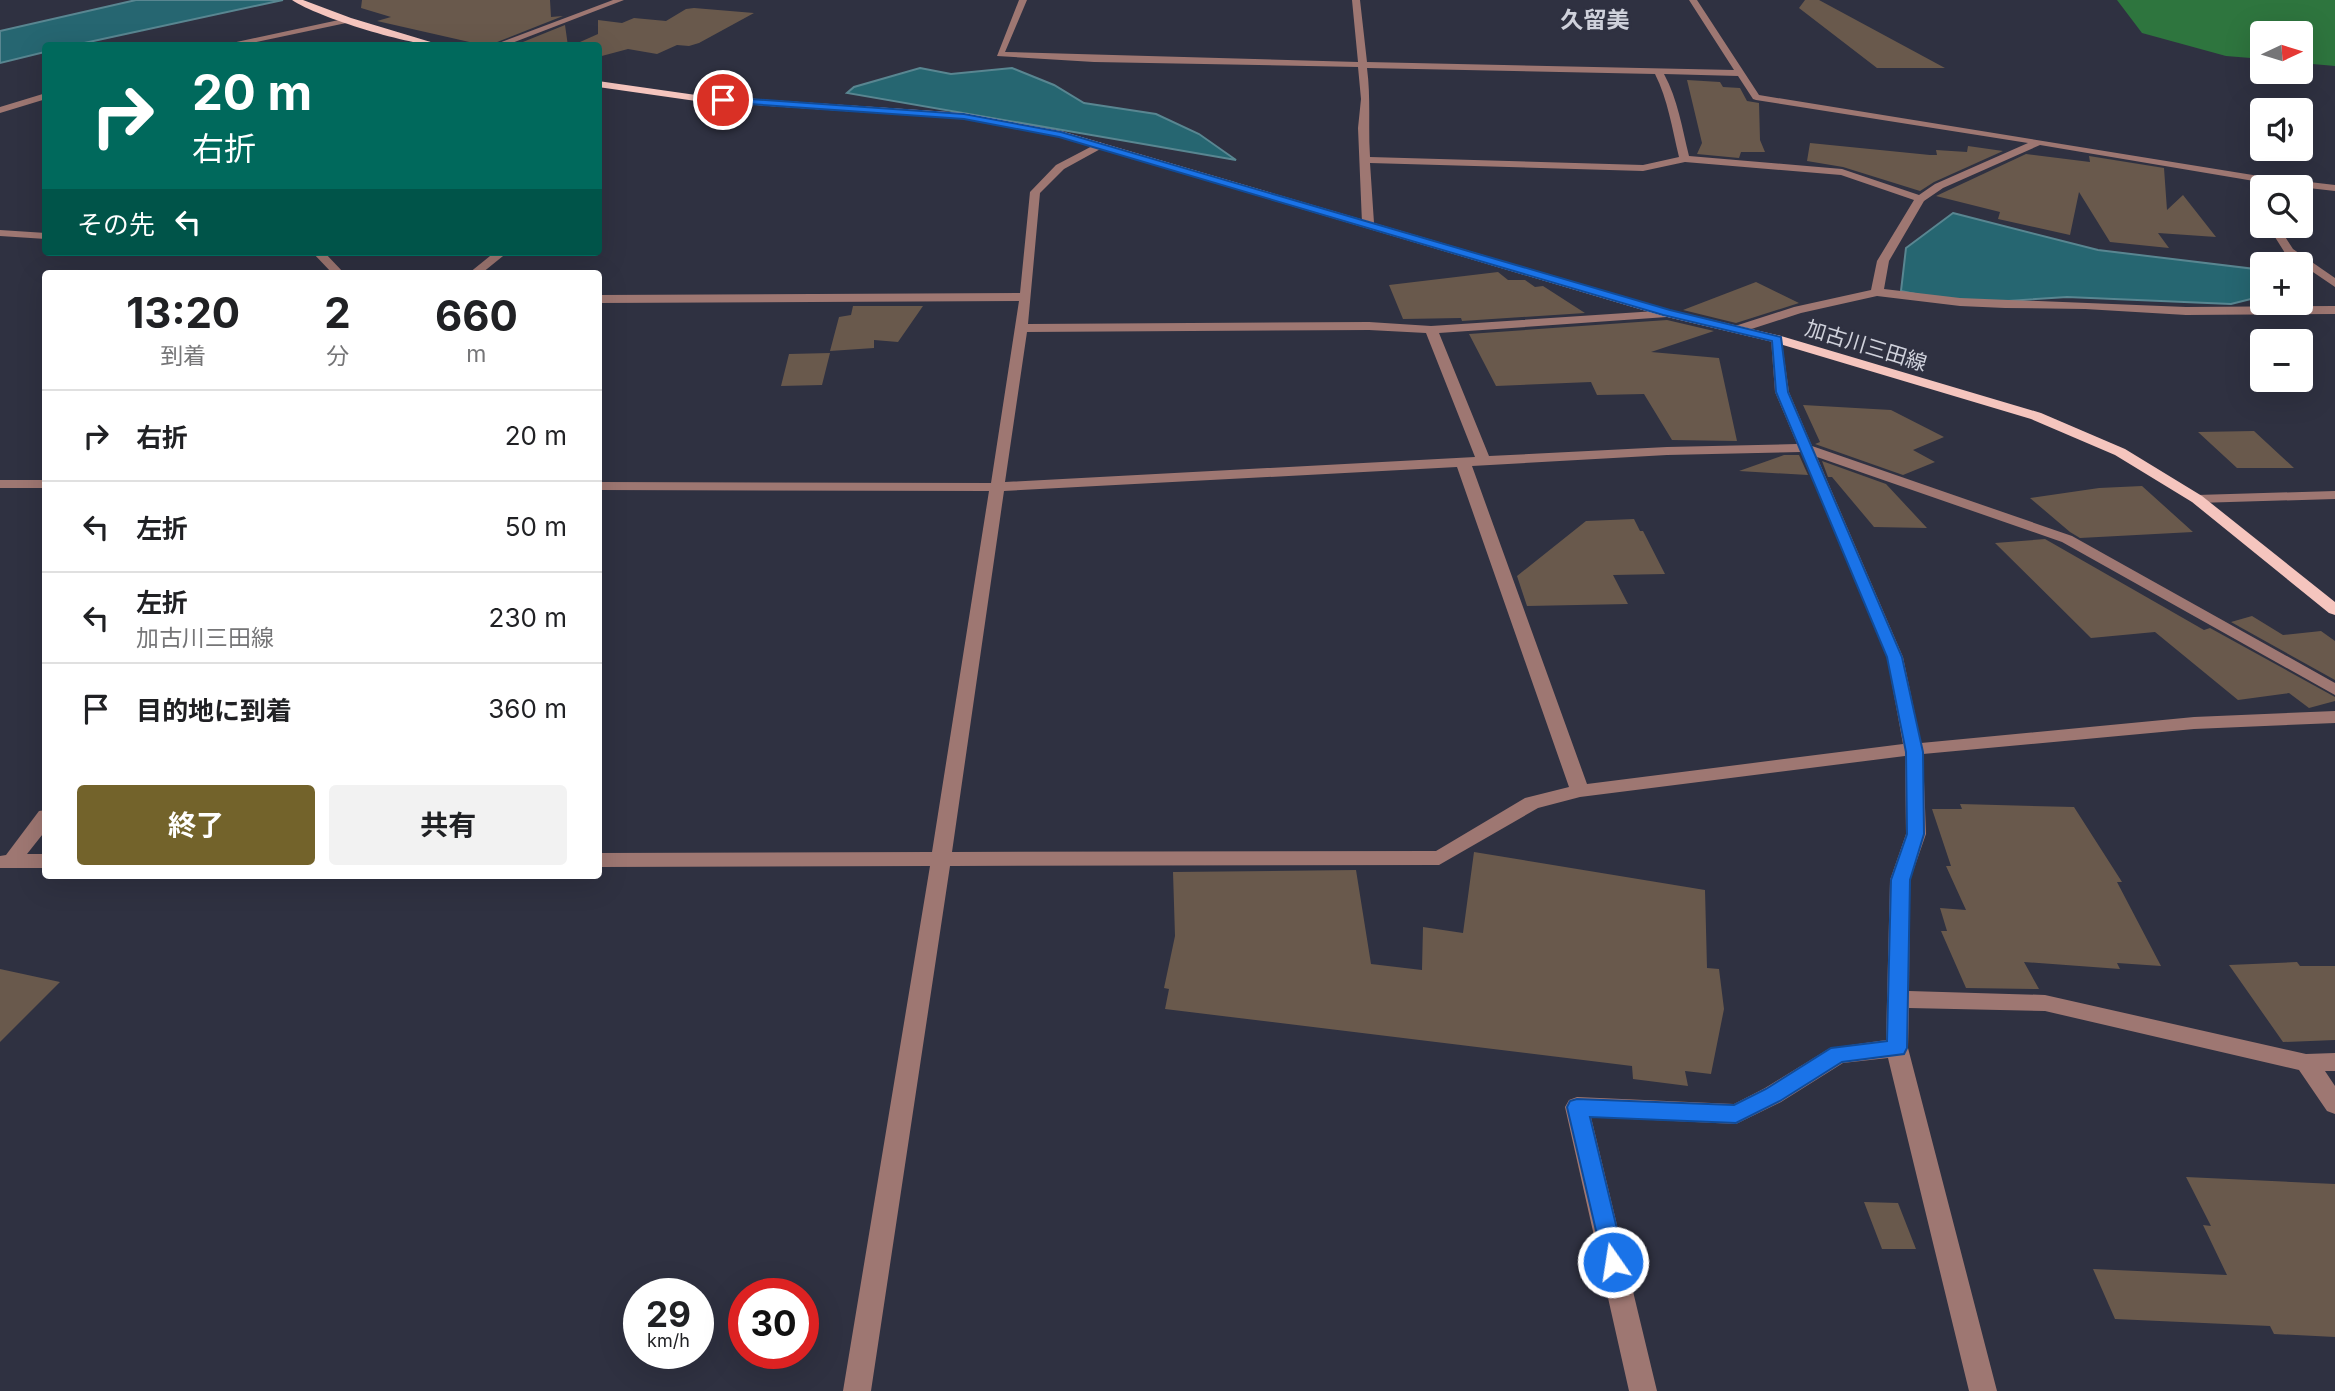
<!DOCTYPE html>
<html lang="ja">
<meta charset="utf-8">
<style>
:root{--surface:#fff;--page:#f2f2f2;--text:#202124;--muted:#757577;--line:#e0e0e0;--accent:#73632b}
body{margin:0;font-family:Inter,"Noto Sans JP",sans-serif;background:var(--page);color:var(--text);height:100vh;display:flex;flex-direction:column;font-size:26px;white-space:nowrap}
*{box-sizing:border-box;margin:0}
p{font-size:23px;color:var(--muted)}
.icon{flex:none;width:38px;height:38px;fill:none;stroke:currentColor;stroke-width:2;stroke-linecap:round;stroke-linejoin:round}
.map{position:relative;flex:1;overflow:hidden}
.side{position:absolute;left:42px;top:270px;width:560px;height:609px;display:flex;flex-direction:column;background:var(--surface);border-radius:7px;box-shadow:0 7px 28px #0002}
.side>*{flex:none}
.top-card{position:absolute;left:42px;top:42px;width:560px;height:214px;border-radius:7px;box-shadow:0 7px 28px #0002;background:#00695c;color:#fff;overflow:hidden}
.needle{width:46px;rotate:86deg}
.controls{position:absolute;left:2250px;top:21px;display:grid;gap:14px}
.controls a{display:grid;place-items:center;width:63px;height:63px;border-radius:7px;background:var(--surface);box-shadow:0 7px 28px #0002;font-size:35px}
.speed{position:absolute;left:623px;top:1278px;display:flex;gap:14px;font-size:35px;font-weight:700;text-align:center}
.speed>*{display:grid;place-content:center;width:91px;height:91px;border-radius:50%;background:var(--surface);box-shadow:0 7px 28px #0002;line-height:1}
.speed small{font-size:18px;font-weight:400}
.speed .limit{border:10px solid #d22;background:#fff;color:#111}
.pin{position:absolute;display:grid;place-items:center;width:60px;height:60px;color:#fff;margin:-30px;border:4px solid #fff;border-radius:50%;box-shadow:0 2px 7px #0007}
.me{position:absolute;width:77px;margin:-38px;rotate:347deg;stroke-linejoin:round;filter:drop-shadow(0 0 5px #0008)}
.turn{display:flex;align-items:center;gap:24px;height:147px;padding:0 35px;font-size:32px}
.turn .icon{width:91px;height:91px;stroke-width:2.5}
.turn b{display:block;font-size:49px;line-height:60px}
.then{display:flex;align-items:center;height:66px;padding:0 35px;background:#0003;gap:14px;font-size:26px}
.eta{display:flex;justify-content:space-evenly;align-items:center;height:119px;text-align:center}
.eta b{font-size:42px;font-weight:700;line-height:49px}
.action{display:flex;gap:14px;margin-top:auto;padding:14px 35px}
.action a{flex:1;height:80px;border-radius:7px;background:var(--accent);color:#fff;font-size:28px;font-weight:700;line-height:80px;text-align:center}
.action a+a{background:var(--page);color:var(--text)}
ul{padding:0;list-style:none}
li{display:flex;align-items:center;gap:21px;height:91px;padding:0 35px;border-top:2px solid var(--line)}
li div{flex:1}
li b{display:block;font-size:26px}
li em{font-style:normal}
.map>svg:first-child{display:block}
</style>
<div class="map">
<svg width="2335" height="1391" viewBox="0 0 2335 1391">
<rect width="100%" height="100%" fill="#2f3141"/>
<path fill="#2e753e" d="M2117 0H2335V66L2301 63V33H2263V59L2226 56 2142 33Z"/>
<path fill="#266671" stroke="#598691" stroke-width="2" d="M136 0H283L75 45 46 46 45 52 0 63V31Z
M920 68 951 74 1012 68 1054 85 1084 103 1156 114 1199 134 1236 160 847 93 854 87Z
M1953 213 2098 250 2263 270V296L2231 304 2067 297 1963 304 1901 291 1906 248Z"/>
<path fill="#69594c" d="M362 0H550L551 17 563 16 487 46 377 21 391 17 361 8Z
M1805 0H1819L1945 68H1877L1799 8Z
M694 8 754 13 699 43 689 46 677 45 657 54 628 49 598 57V45L580 42 598 34V20L622 23 634 18 666 21 686 9Z
M565 25 568 46H513Z
M1687 80 1720 82 1723 87 1740 88 1747 101 1759 103 1760 140 1765 152H1741L1739 158 1697 154 1702 143Z
M1810 143 1930 155H1937L1936 150 1967 152 1968 146 2003 151 1934 182 1920 191 1843 167 1807 161Z
M2026 154 2090 162 2089 156 2164 168 2167 210 2183 195 2216 237 2158 233 2169 248 2110 242 2079 192 2070 235 1998 219 2000 212 1936 196Z
M1498 272 1508 280H1525L1535 287 1543 286 1585 313 1462 321 1461 318 1403 319 1389 285Z
M1756 282 1799 303 1736 323 1683 310Z
M853 306H923L898 342 874 340V348L830 351 839 317 851 315Z
M1667 320 1714 331 1651 352 1719 358 1737 441 1672 440 1644 394 1597 395 1591 382 1496 386 1469 334Z
M830 353 822 385 781 386 789 354Z
M1803 405 1891 410 1944 437 1913 450 1935 462 1903 475 1815 444 1820 442Z
M2254 431 2294 468H2237L2198 432Z
M1784 455H1799L1808 475 1739 471Z
M1822 461 1886 484 1927 528 1874 527 1832 477H1828Z
M2142 486 2193 532 2080 538 2070 532 2030 498 2099 488Z
M1634 519 1640 531H1643L1665 574 1613 575 1628 604 1527 606 1517 576 1586 521Z
M2045 539 2204 630 2210 628 2335 697V701L2309 708 2289 693 2238 700 2155 632 2091 638 1995 543Z
M2252 616 2283 635 2321 631 2335 641V680L2231 622Z
M1960 804 2074 807 2122 882H2117L2161 966 2117 963 2120 969 2024 962 2039 989 1966 988 1941 931H1947L1940 908 1966 910 1946 866H1951L1932 809H1962Z
M1474 852 1705 890 1707 968 1719 969 1724 1009 1711 1074 1685 1071 1688 1086 1633 1079 1632 1066 1165 1009 1169 989 1164 988 1175 936 1173 872 1356 870 1371 964 1422 970 1423 927 1463 933Z
M2297 962 2300 966H2335V1040L2283 1042 2229 965Z
M0 969 60 982 0 1042Z
M2186 1177 2335 1184V1337L2274 1334 2270 1326 2115 1319 2093 1269 2227 1275 2203 1225 2211 1226Z
M1864 1202 1898 1203 1916 1249H1882Z"/>
<g fill="none" stroke-linecap="round" stroke-linejoin="round">
<path fill="#9e7772" fill-rule="evenodd" d="M613 0H624L504 46H491Z
M1019 0H1027L1005 52 1358 62 1352 0H1360L1367 62 1734 70 1689 0H1697L1759 95 2259 176 2335 185V191L2265 183 2263 211 2258 208 2254 181 2040 145 1943 188 1924 201 1889 261 1884 289 1960 298 2186 307 2335 306V314L2186 315 2085 309 2005 308 1960 306 1877 296 1801 313 1739 333 1733 329 1735 326 1794 307 1871 290 1877 261 1914 200 1841 175 1685 162 1643 171 1370 163 1374 223 1368 226 1362 223 1358 128 1361 99 1358 67 1094 62 997 56ZM1367 68 1655 74C1668 100 1672 128 1679 157L1643 165 1370 157C1368 127 1371 98 1367 68ZM1664 74 1738 76 1753 99 1756 100 2028 143 1935 184 1919 195 1842 169 1689 156C1682 128 1678 100 1664 74Z
M348 18 351 22 237 46H218Z
M46 93V99L0 113V107Z
M1100 142 1105 145 1104 147 1064 169 1040 193 1028 324 1369 322 1431 326 1671 310 1673 313 1667 317 1439 333 1489 456 1667 447 1797 444 1775 392 1771 339 1777 335 1781 336 1789 392 1812 446 2072 536 2335 683V695L2062 542 1817 457 1903 657 1921 743 2194 717 2335 711V723L2194 729 1923 754 1926 834 1910 880 1909 991 2045 995 2306 1054 2335 1053V1071H2325L2335 1086V1114L2327 1111 2299 1070 2045 1011 1909 1008 1908 1048 1997 1391H1969L1888 1058 1843 1063 1781 1102 1736 1124 1591 1117 1657 1391H1629L1565 1107 1569 1100 1577 1097 1734 1104 1765 1088 1830 1048 1886 1040 1890 880 1906 834 1905 756 1580 797 1538 808 1439 865 950 866 871 1391H843L930 866 598 867V853L932 852 989 491 598 490V482L991 483 1019 301 598 303V295L1020 293 1030 192 1056 165ZM1369 330 1426 333 1475 457 1005 482 1027 332ZM1801 452 1887 657 1903 744 1587 784 1472 466 1667 455ZM1457 467 1569 787 1525 798 1436 851 952 852 1004 491Z
M2268 226H2278L2293 249 2335 278V287L2285 253Z
M0 230 46 233V239L0 236Z
M312 252H324L344 273H332Z
M495 252H508L482 273H469Z
M0 480H46V488H0Z
M2335 491V499L2197 503 2190 499 2197 495Z
M46 810V830L27 854H46V868H0V856L6 855 39 811Z"/>
<path fill="#f5c5be" fill-rule="evenodd" d="M292 0H303L351 18 444 46C411 46 319 18 292 0Z
M598 81 696 95 964 113 1061 131 1670 310 1781 336 2041 413 2125 449 2202 496 2335 602V615L2329 613 2192 502 2115 455 2031 419 1773 342 1663 316 1059 137 964 119 696 101 598 87Z"/>
</g>
<path fill="#1a73e8" stroke="#114b97" stroke-width="2" d="M723 97 964 114 1061 132 1670 310 1781 337 1788 392 1902 657 1923 752 1924 834 1910 880 1907 1048 1904 1054 1842 1062 1780 1101 1736 1123 1590 1117 1625 1262 1621 1269 1613 1273 1605 1269 1567 1107 1570 1101 1577 1099 1734 1105 1766 1089 1831 1048 1887 1041 1891 880 1907 834 1906 752 1887 657 1776 392 1772 341 1663 315 1059 137 964 119 720 102Z"/>
<g text-anchor="middle" stroke-width="5" stroke-linejoin="round" paint-order="stroke">
<g font-size="21" fill="#cfd1db" stroke="#2f3141">
<text transform="translate(1866 346) rotate(17)" y="7">加古川三田線</text>
</g>
<g font-size="23" font-weight="bold" fill="#cfd1db" stroke="#2f3141">
<text x="1595" y="28">久留美</text>
</g>
</g>
</svg>
<div class="controls">
<a><svg class="needle" viewBox="-14 -14 28 28"><path d="M0-13l5 13h-10z" fill="#e53935"/><path d="M0 13l5-13h-10z" fill="#757577"/></svg></a>
<a><svg class="icon" aria-label="sound" viewBox="0 0 24 24"><path d="M4 9h4l5-4v14l-5-4H4zM17 9q2 3 0 6"/></svg></a>
<a><svg class="icon" aria-label="search" viewBox="0 0 24 24"><circle cx="10" cy="10" r="6"/><path d="M15 15l6 6"/></svg></a>
<a>+</a>
<a>−</a>
</div>
<div class="speed"><div>29<small>km/h</small></div><div class="limit">30</div></div>
<div class="pin" style="left:723px;top:100px;background:#d93025"><svg class="icon" aria-label="arrive" viewBox="0 0 24 24"><path d="M6 21V4h12l-3 4 3 4H6"/></svg></div>
<svg class="me" style="left:1613px;top:1262px" viewBox="-20 -20 40 40"><circle r="17" fill="#1a73e8" stroke="#fff" stroke-width="3"/><path d="M0-11L8 9 0 5-8 9z" fill="#fff"/></svg>
<div class="top-card">
<div class="turn"><svg class="icon" aria-label="right" viewBox="0 0 24 24"><path d="M7 20v-9h11M14 6l5 5-5 5"/></svg><div><b>20 m</b>右折</div></div>
<div class="then">その先<svg class="icon" aria-label="left" viewBox="0 0 24 24"><path d="M17 20v-9H6M10 6l-5 5 5 5"/></svg></div>
</div>
<section class="side">
<div class="eta">
<div><b>13:20</b><p>到着</p></div>
<div><b>2</b><p>分</p></div>
<div><b>660</b><p>m</p></div>
</div>
<ul>
<li><svg class="icon" aria-label="right" viewBox="0 0 24 24"><path d="M7 20v-9h11M14 6l5 5-5 5"/></svg><div><b>右折</b></div><em>20 m</em></li>
<li><svg class="icon" aria-label="left" viewBox="0 0 24 24"><path d="M17 20v-9H6M10 6l-5 5 5 5"/></svg><div><b>左折</b></div><em>50 m</em></li>
<li><svg class="icon" aria-label="left" viewBox="0 0 24 24"><path d="M17 20v-9H6M10 6l-5 5 5 5"/></svg><div><b>左折</b><p>加古川三田線</p></div><em>230 m</em></li>
<li><svg class="icon" aria-label="arrive" viewBox="0 0 24 24"><path d="M6 21V4h12l-3 4 3 4H6"/></svg><div><b>目的地に到着</b></div><em>360 m</em></li>
</ul>
<div class="action"><a>終了</a><a>共有</a></div>
</section>
</div>
